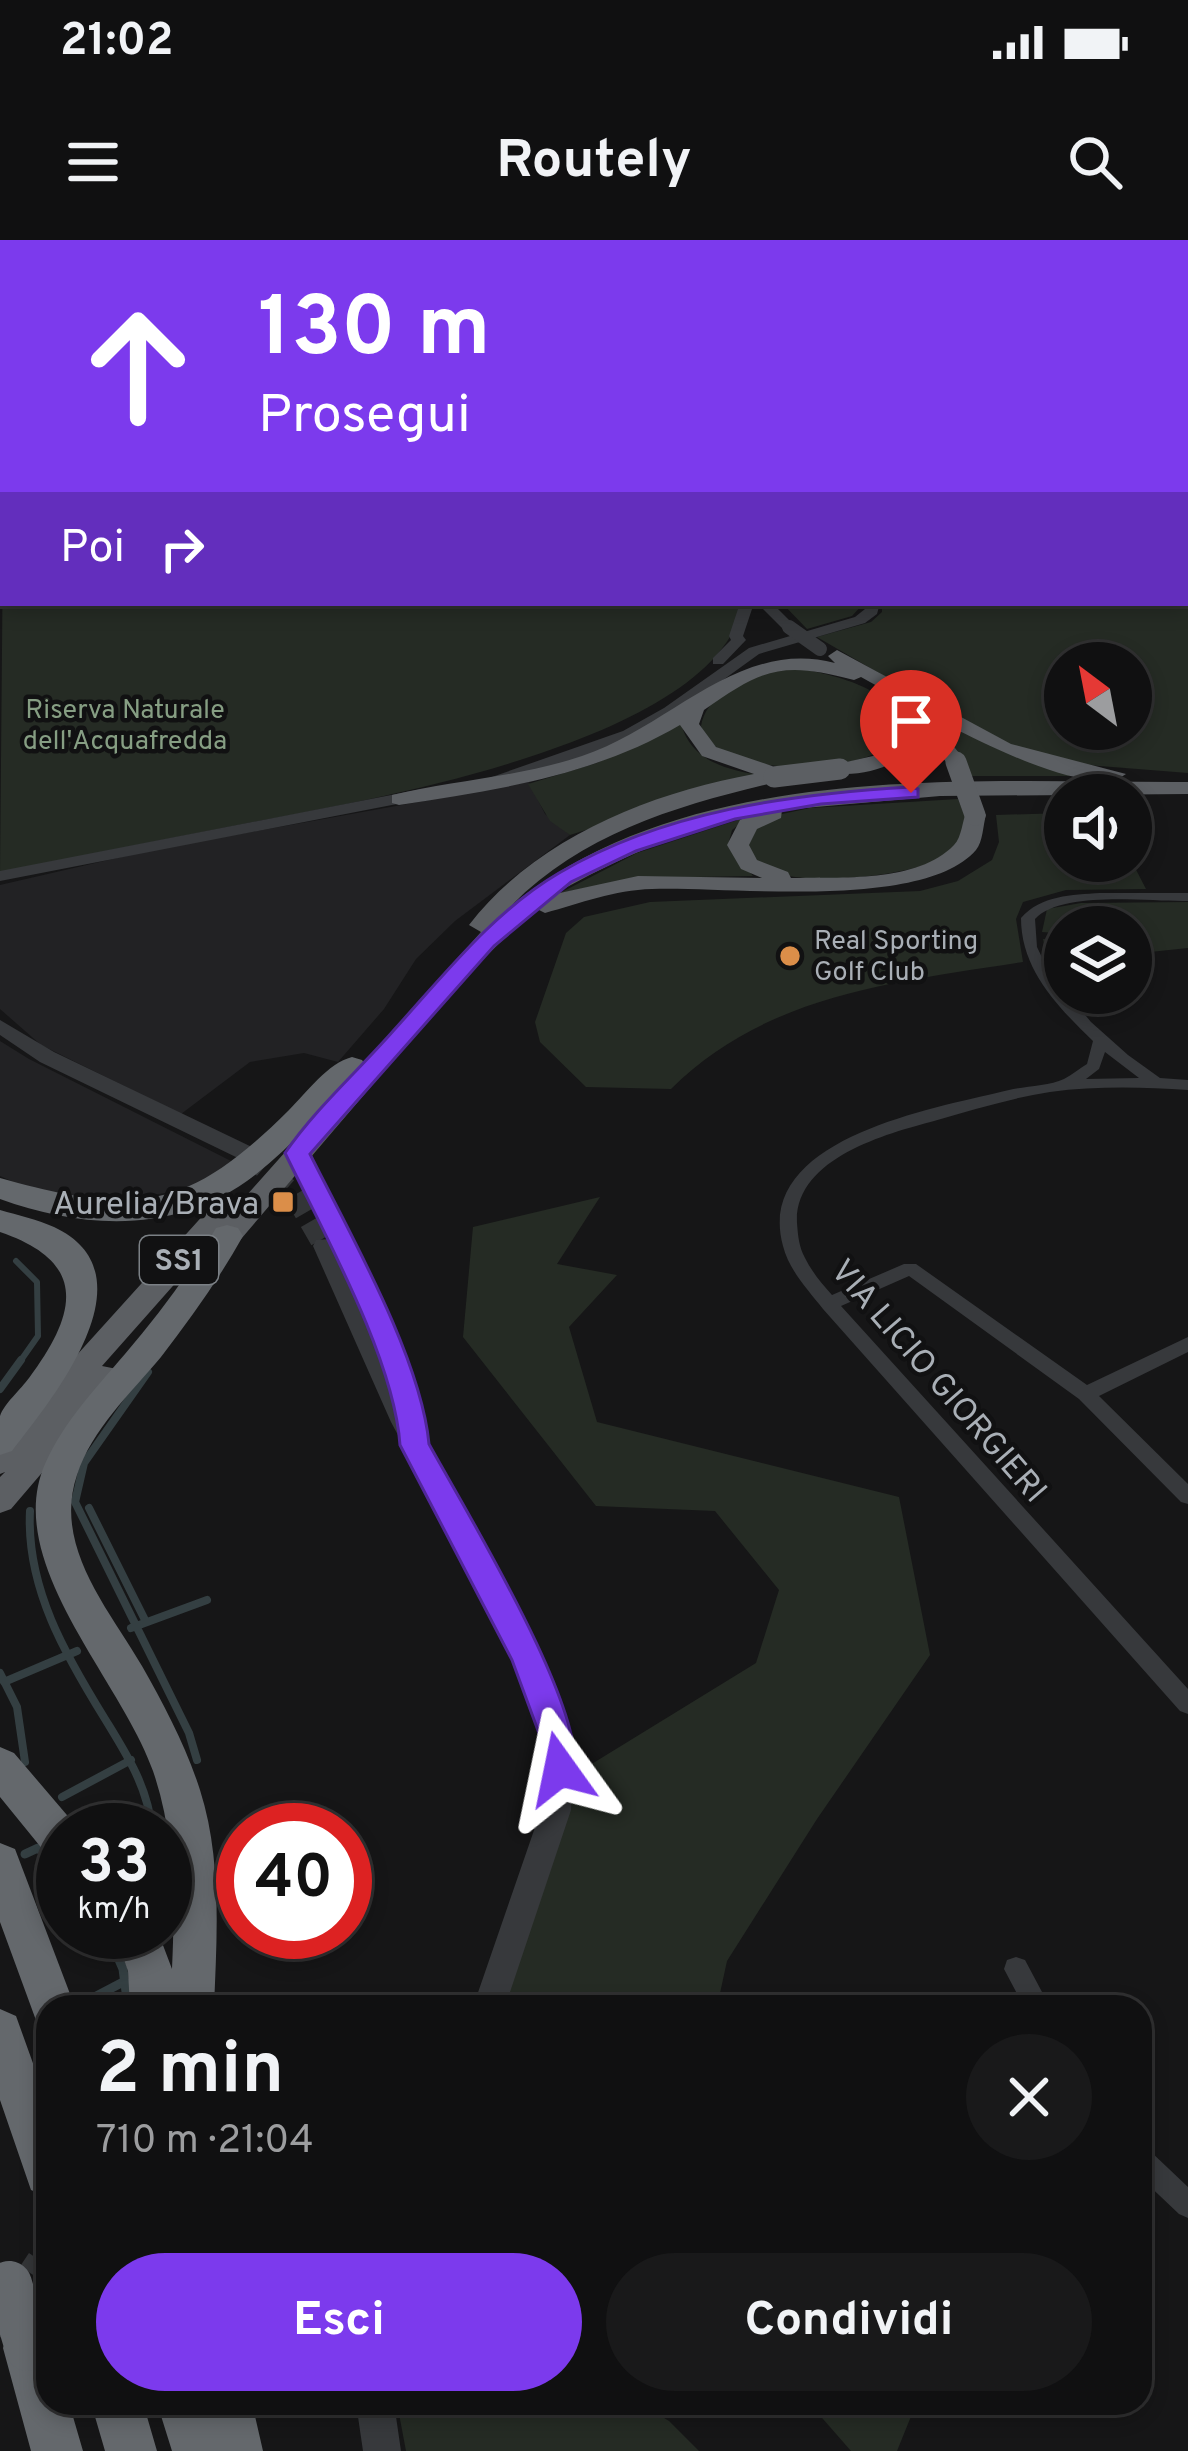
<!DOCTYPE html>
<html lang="it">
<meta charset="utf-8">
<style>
:root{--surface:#101011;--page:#19191a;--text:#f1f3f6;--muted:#9c9d9f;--line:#303031;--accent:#7c3aed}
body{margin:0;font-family:Overpass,sans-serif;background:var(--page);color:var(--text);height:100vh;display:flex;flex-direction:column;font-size:45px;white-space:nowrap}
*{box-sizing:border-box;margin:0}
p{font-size:39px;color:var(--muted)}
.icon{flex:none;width:66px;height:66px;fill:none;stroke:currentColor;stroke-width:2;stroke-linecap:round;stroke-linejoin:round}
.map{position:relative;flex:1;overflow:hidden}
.drawer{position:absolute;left:36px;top:1755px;width:1116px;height:420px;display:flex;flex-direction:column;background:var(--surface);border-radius:36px;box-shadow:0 6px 18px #0003,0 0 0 3px var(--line)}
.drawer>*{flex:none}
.top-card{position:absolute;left:0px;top:0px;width:1188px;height:366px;box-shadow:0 6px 18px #0003,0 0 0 3px var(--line);background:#7c3aed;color:#fff;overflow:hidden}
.needle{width:78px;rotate:328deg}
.buttons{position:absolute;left:1044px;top:402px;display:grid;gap:24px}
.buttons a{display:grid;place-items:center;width:108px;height:108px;border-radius:50%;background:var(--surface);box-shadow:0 6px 18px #0003,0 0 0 3px var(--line);font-size:60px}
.speed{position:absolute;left:36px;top:1563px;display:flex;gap:24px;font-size:60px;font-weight:700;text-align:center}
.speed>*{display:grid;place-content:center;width:156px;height:156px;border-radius:50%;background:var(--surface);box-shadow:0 6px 18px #0003,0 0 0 3px var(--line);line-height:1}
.speed small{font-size:30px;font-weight:400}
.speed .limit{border:18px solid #d22;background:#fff;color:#111}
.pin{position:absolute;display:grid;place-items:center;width:102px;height:102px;color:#fff;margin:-123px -51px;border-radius:50% 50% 50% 0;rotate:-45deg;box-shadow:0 0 12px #0007}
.pin .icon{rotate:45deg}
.me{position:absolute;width:132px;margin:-66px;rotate:348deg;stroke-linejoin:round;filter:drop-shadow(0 0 9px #0008)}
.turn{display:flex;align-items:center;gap:42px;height:252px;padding:0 60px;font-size:54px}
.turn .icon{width:156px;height:156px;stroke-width:2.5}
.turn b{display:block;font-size:84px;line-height:102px}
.then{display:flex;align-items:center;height:114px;padding:0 60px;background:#0003;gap:24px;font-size:45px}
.round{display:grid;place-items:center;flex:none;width:126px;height:126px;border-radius:63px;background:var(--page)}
.head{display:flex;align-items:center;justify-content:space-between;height:204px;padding:0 60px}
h1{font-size:72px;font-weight:700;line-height:90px}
.button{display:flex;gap:24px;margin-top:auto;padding:24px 60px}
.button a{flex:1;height:138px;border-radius:72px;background:var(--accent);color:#fff;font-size:48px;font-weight:700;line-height:138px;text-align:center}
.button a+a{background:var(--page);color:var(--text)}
.status{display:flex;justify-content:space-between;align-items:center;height:84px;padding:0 60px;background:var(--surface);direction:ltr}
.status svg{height:33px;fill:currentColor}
header{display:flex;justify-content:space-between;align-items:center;height:156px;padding:0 60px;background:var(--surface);font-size:54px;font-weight:700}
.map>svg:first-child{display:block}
</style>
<div class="status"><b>21:02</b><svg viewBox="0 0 49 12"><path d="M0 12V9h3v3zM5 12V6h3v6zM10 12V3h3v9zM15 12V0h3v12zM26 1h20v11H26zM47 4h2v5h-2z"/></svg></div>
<header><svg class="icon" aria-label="menu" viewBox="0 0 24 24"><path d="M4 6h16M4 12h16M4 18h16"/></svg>Routely<svg class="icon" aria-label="search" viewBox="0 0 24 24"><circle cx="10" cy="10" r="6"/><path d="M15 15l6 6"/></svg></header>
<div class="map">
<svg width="1188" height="2211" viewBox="0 0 1188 2211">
<rect width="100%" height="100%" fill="#161617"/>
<path fill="#222224" d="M529 542 545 574 570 595 455 681 416 719 384 769 338 822 304 813 250 822 181 874 41 805 0 769V645L156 609Z
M0 801 29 819 233 922 210 939 178 951 94 964 38 953 0 936Z"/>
<path fill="#252b24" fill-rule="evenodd" d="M157 0H1188V533L1062 523 987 496 817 397 871 382 882 372V363H1185V3ZM1065 423H1131V489H1065Z
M3 297V363H743C719 503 361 561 243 584 162 600 81 616 0 632Z
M782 363H862L863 364 852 376 807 389Z
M784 426C821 432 905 446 902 496 870 536 717 542 701 486 707 450 754 435 784 426Z
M906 457C977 502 1010 519 1093 536H971L943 489Z
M681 483C690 520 726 530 760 535L570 595 550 581 528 544 597 523Z
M958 559 967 581C962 592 958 607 949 614 918 637 790 650 758 625 752 620 747 608 743 601L746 595 773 576 810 568Z
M1065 573V621L1131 620 1146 649 1066 650 1023 662 1016 679 1023 722C896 742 766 754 671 849L586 847 540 802 535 782 566 693 584 677 650 662 920 651 958 641 992 620 999 602 996 575Z
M750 576 732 590 728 605 753 636 639 638 560 653 637 613Z
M1188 662V708L1131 714V687H1065V720L1046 716 1043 699H1057L1055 693 1042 692 1047 669 1081 663Z
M600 957 557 1024 617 1035 569 1087 597 1182 899 1257 930 1415 817 1579 727 1721 717 1767H504L577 1533 756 1423 779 1350 715 1271 596 1266 463 1097 473 987Z
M397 2163H640L669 2181 699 2211H406Z
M809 2163H915L916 2164 897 2211H851Z"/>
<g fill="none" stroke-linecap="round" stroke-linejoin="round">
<path stroke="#343f42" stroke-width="6" d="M16 1021 37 1042 38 1096 19 1123"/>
<path stroke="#343f42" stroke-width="8" d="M148 1132 84 1223 75 1262 189 1493 197 1520
M0 1149 21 1120
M89 1268 146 1382
M30 1271C26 1348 66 1416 105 1479 127 1515 148 1547 152 1590
M131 1388 207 1360
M0 1433 17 1467 25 1522
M4 1442 77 1411
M62 1557 131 1520"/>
<path stroke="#343f42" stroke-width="9" d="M25 1614 38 1608 63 1631
M107 1692 123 1729 128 1767
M85 1762 125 1741"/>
<path stroke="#333537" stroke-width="21" stroke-dasharray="21 10" stroke-linecap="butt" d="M248 914 294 954 324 1006"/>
<path stroke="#333537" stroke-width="46" stroke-dasharray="46 24" stroke-linecap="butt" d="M0 2097 48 2026"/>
<path fill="#37393c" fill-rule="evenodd" d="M0 12 3 13V23L0 22Z
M0 37H3V41L0 42Z
M0 64H3V70H0Z
M0 87H3V91H0Z
M0 133 3 134V141L0 140Z
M1100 653H1188V661C1149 662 1063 650 1035 679L1037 707 1048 730 1091 782 1128 815 1160 838 1188 840V850C1142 847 1096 846 1050 852 1011 858 972 870 934 881 885 894 794 919 797 983 798 996 799 1007 805 1018 812 1032 822 1044 832 1055L904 1024H916L1087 1145 1188 1097V1112L1099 1156 1188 1244V1264L1181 1262 1079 1159 909 1036 841 1066 1188 1449V1474L1180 1471 823 1069C808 1050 789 1030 783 1006 753 897 937 868 1009 850 1026 846 1049 846 1064 839 1072 835 1080 828 1087 824L1093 801C1058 767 1021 730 1021 678 1041 655 1072 655 1100 653ZM1105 812 1139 838 1086 839 1099 829Z
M1016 1717 1025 1720 1050 1767H1024L1004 1729 1007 1720Z
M1140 1906 1149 1910 1188 1947V1978L1179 1974 1140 1937Z"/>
<path fill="#37393c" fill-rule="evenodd" d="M88 0H98L99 3H89Z
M988 0H998L1000 3H990Z
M3 210V218L0 219V211Z
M740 363H754L743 396 746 400 723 424H713V418L731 400 729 396Z
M757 363H772L796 387 784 390Z
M866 363H880L877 374 865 383 759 414 676 474 635 497 560 526 497 543 489 538 623 491 664 468 749 408 855 377 865 369Z
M422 549 428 550V558L0 641V631Z
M0 780 54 812 256 909 259 914 248 921 240 919 40 822 0 795Z
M298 906 309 913 358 1014 423 1167 413 1176 526 1384 565 1482 573 1528 571 1570 505 1767H473L541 1570 544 1528 536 1482 500 1387 391 1182 313 1006 316 1000 329 999 287 913Z
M356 2163H394L401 2211H363Z"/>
<path fill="#5c5f63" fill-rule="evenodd" d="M837 410 1011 504 1126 534C1090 561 966 495 929 475L966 522 963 526H949L923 491C912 523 865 538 833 533V525L873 516 899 503 905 486 891 466 904 461 861 437 854 440C782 421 764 428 704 470L699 484 716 507 772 526 784 537 781 541C683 564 585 591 512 665 692 519 970 543 1188 542V554L940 556 782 570 781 578 757 589 749 605 757 620 788 632 791 638C839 637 918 643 954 605 962 597 962 581 967 570H983L986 575C983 585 983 602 976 610 923 671 728 646 652 649 614 650 581 663 545 673L535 668 461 741 218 1026 208 1029 195 1021 102 1126 117 1129 121 1137 117 1145 11 1269 0 1273V1237L5 1232 0 1234V1200L207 971 217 968 229 975 481 692 469 685C536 598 650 553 754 534L702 516 680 485C593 536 497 550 399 565L392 563V555C455 540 520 537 582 516 671 487 737 398 835 423L828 416ZM749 576 740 580 727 605 741 629 762 638 638 636 555 654C618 618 678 592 749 576Z"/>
<path fill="#64686c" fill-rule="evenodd" d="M352 817 362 820 366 826 362 832C325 865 294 905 255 935 179 994 86 990 0 959V938C136 976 187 972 289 870 307 852 328 823 352 817Z
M0 970C18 975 38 980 54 987 155 1034 53 1158 12 1211L0 1215C0 1204 0 1186 0 1176 4 1164 21 1149 29 1138 78 1072 88 1022 0 992Z
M227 985 238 988 243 996C219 1039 191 1078 161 1117 131 1153 92 1189 77 1235 53 1306 108 1368 142 1426 164 1465 186 1506 200 1550 222 1619 217 1695 214 1767H130L128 1731 114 1692H158L172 1729C175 1663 175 1595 153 1531 121 1439 2 1323 45 1224 64 1181 96 1148 125 1114 159 1074 190 1033 216 988Z
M0 1507 14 1513 78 1588 63 1590V1622L48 1616 0 1557Z
M0 1603 15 1609 75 1767H48V1787L37 1783 0 1682Z
M0 1769 16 1776 48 1865V1957L31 1950 0 1860Z
M28 2083 46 2090 48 2163H69L83 2211H31L3 2108 10 2090Z
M91 2163H143L157 2211H105Z
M157 2163H252L263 2211H172Z"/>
<path stroke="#37393c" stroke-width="14" d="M789 387 820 409"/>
<path stroke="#5c5f63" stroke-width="21" d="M956 522 975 575
M774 537 840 529"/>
<path stroke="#64686c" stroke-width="46" d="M9 2044 28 2108"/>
</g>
<path fill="#7c3aed" stroke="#51269a" stroke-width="3" d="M911 547 918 549V557L821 564 735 579 636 611 571 642 494 706 310 914C350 994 421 1118 429 1204 461 1263 597 1484 572 1540L560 1545 548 1540 540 1496 512 1420 400 1205C394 1118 324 994 285 913 315 869 359 830 394 790 444 735 494 671 559 633 664 571 791 554 911 547Z"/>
<g fill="#db8e49" stroke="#111112" stroke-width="4.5">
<circle cx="790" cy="716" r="12"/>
<rect x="271" y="950" width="24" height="24" rx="6"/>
</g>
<g text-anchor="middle" stroke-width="9" stroke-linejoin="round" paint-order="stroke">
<g font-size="27" fill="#869e83" stroke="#111112">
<text x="125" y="478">Riserva Naturale<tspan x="125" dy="31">dell'Acquafredda</tspan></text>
</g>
<g font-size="27" fill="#a9afb6" stroke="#111112" text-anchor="start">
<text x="814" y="709">Real Sporting<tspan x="814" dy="31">Golf Club</tspan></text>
</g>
<rect fill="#111112" stroke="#7b8085" stroke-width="3" x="140" y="996" width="78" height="48" rx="9"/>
<g font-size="30" font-weight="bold" fill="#a9afb6">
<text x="179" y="1030">SS1</text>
</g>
<g font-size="33" fill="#a9afb6" stroke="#111112" text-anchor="end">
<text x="259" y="974">Aurelia/Brava</text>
</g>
<g font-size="33" fill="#a9afb6" stroke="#111112">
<text transform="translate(940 1140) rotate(49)" y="12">VIA LICIO GIORGIERI</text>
</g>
</g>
</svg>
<div class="buttons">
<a><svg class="needle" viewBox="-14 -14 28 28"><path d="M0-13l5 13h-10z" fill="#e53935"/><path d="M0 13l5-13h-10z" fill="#9c9d9f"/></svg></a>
<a><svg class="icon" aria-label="sound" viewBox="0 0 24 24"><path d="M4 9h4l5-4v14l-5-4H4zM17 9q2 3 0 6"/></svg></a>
<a><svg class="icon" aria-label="layers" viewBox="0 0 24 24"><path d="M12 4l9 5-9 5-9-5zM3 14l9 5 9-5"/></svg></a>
</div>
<div class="speed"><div>33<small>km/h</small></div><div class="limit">40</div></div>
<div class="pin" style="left:911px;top:553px;background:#d93025"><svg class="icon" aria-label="arrive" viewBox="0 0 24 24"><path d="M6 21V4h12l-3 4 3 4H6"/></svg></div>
<svg class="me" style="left:560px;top:1529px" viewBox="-20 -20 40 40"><path d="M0-17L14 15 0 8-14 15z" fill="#7c3aed" stroke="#fff" stroke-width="4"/></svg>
<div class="top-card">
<div class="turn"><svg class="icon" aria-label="ahead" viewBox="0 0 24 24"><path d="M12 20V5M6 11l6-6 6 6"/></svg><div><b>130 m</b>Prosegui</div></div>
<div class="then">Poi<svg class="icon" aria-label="right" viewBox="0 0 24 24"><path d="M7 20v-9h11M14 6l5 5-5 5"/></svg></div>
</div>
<section class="drawer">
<div class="head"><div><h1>2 min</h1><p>710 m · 21:04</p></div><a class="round"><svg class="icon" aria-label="close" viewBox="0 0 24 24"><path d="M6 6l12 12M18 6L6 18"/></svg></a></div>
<div class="button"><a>Esci</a><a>Condividi</a></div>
</section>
</div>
